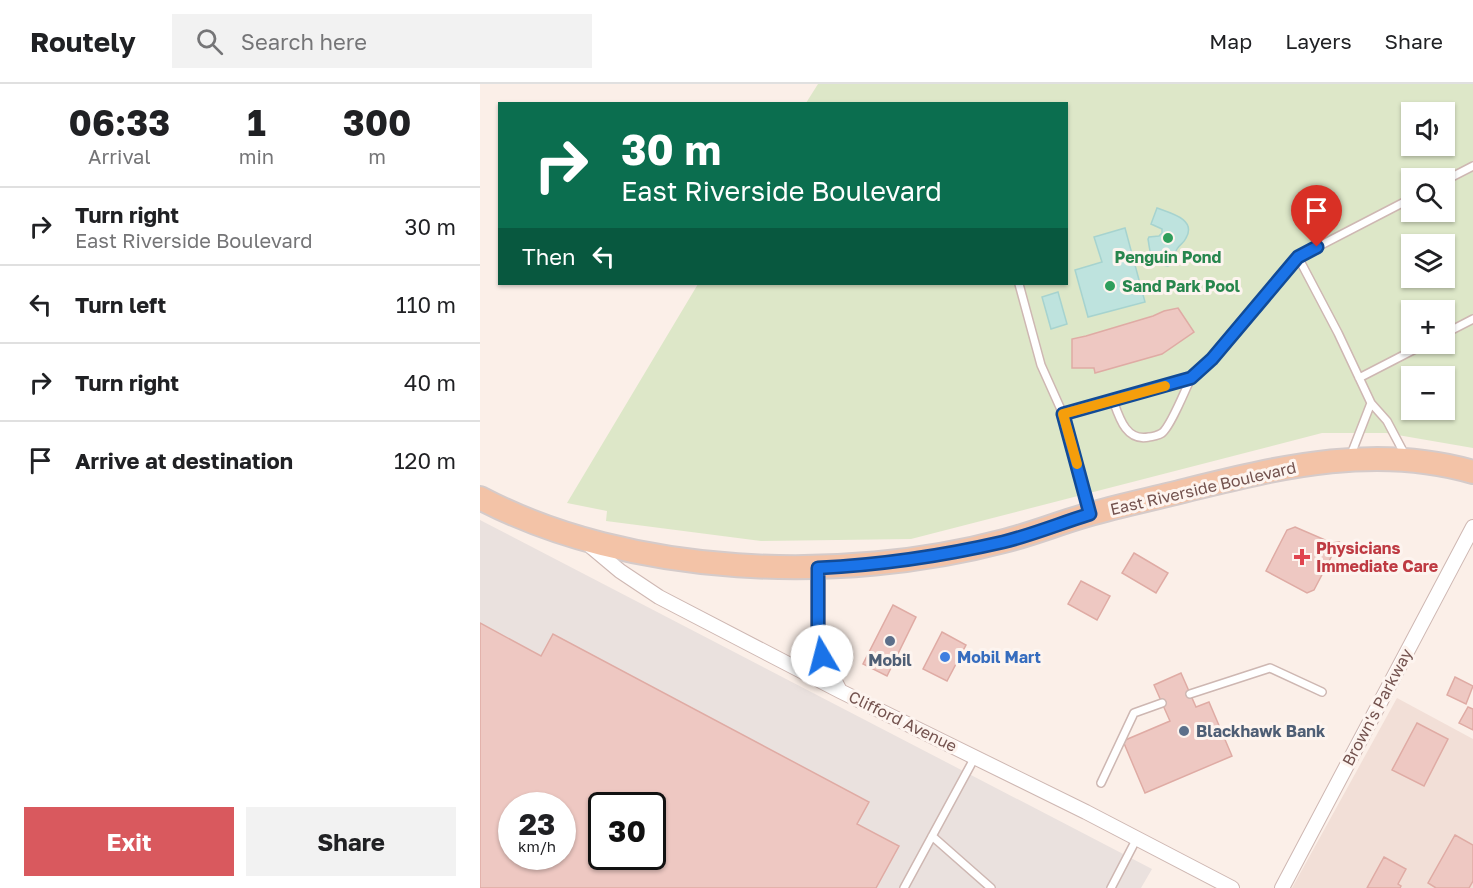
<!DOCTYPE html>
<meta charset="utf-8">
<style>
:root{--surface:#fff;--page:#f2f2f2;--text:#202124;--muted:#757577;--line:#e0e0e0;--accent:#d9595e}
body{margin:0;font-family:"Golos Text",sans-serif;background:var(--page);color:var(--text);height:100vh;display:flex;flex-direction:column;font-size:22px;white-space:nowrap}
*{box-sizing:border-box;margin:0}
p{font-size:20px;color:var(--muted)}
.icon{flex:none;width:33px;height:33px;fill:none;stroke:currentColor;stroke-width:2;stroke-linecap:round;stroke-linejoin:round}
.map{position:relative;flex:1;overflow:hidden}
.panel{display:flex;flex-direction:column;background:var(--surface);width:480px}
.panel>*{flex:none}
.hud{position:absolute;left:18px;top:18px;width:570px;height:183px;border-radius:0px;box-shadow:0 2px 4px #0004;background:#0b6e4f;color:#fff;overflow:hidden}
.controls{position:absolute;left:921px;top:18px;display:grid;gap:12px}
.controls a{display:grid;place-items:center;width:54px;height:54px;border-radius:0px;background:var(--surface);box-shadow:0 2px 4px #0004;font-size:30px}
.speed{position:absolute;left:18px;top:708px;display:flex;gap:12px;font-size:30px;font-weight:700;text-align:center}
.speed>*{display:grid;place-content:center;width:78px;height:78px;border-radius:50%;background:var(--surface);box-shadow:0 2px 4px #0004;line-height:1}
.speed small{font-size:15px;font-weight:400}
.speed .limit{border:3px solid #111;border-radius:9px;background:#fff;color:#111}
.pin{position:absolute;display:grid;place-items:center;width:51px;height:51px;color:#fff;margin:-62px -26px;border-radius:50% 50% 50% 0;rotate:-45deg;box-shadow:0 0 6px #0007}
.pin .icon{rotate:45deg}
.me{position:absolute;width:66px;margin:-33px;rotate:352deg;stroke-linejoin:round;filter:drop-shadow(0 0 4px #0008)}
.turn{display:flex;align-items:center;gap:21px;height:126px;padding:0 24px;font-size:27px}
.turn .icon{width:78px;height:78px;stroke-width:2.5}
.turn b{display:block;font-size:42px;line-height:51px}
.then{display:flex;align-items:center;height:57px;padding:0 24px;background:#0003;gap:12px;font-size:22px}
.eta{display:flex;justify-content:space-evenly;align-items:center;height:102px;text-align:center}
.eta b{font-size:36px;font-weight:700;line-height:42px}
.cta{display:flex;gap:12px;margin-top:auto;padding:12px 24px}
.cta a{flex:1;height:69px;border-radius:0px;background:var(--accent);color:#fff;font-size:24px;font-weight:700;line-height:69px;text-align:center}
.cta a+a{background:var(--page);color:var(--text)}
ul{padding:0;list-style:none}
li{display:flex;align-items:center;gap:18px;height:78px;padding:0 24px;border-top:2px solid var(--line)}
li div{flex:1}
li b{display:block;font-size:22px}
li em{font-style:normal}
header{display:flex;align-items:center;gap:36px;box-sizing:border-box;height:84px;padding:0 30px;background:var(--surface);border-bottom:2px solid var(--line)}
header strong{font-size:28px}
nav{display:flex;gap:33px;margin-inline-start:auto;font-size:21px}
.search{width:420px;height:54px;background:var(--page);display:flex;align-items:center;gap:15px;box-sizing:border-box;padding:0 21px;border-radius:0px;color:var(--muted);font-size:22px}
main{display:flex;flex:1;min-height:0}
.map>svg:first-child{display:block}
</style>
<header>
<strong>Routely</strong>
<div class="search"><svg class="icon" aria-label="search" viewBox="0 0 24 24"><circle cx="10" cy="10" r="6"/><path d="M15 15l6 6"/></svg>Search here</div>
<nav><a>Map</a><a>Layers</a><a>Share</a></nav>
</header>
<main>
<section class="panel">
<div class="eta">
<div><b>06:33</b><p>Arrival</p></div>
<div><b>1</b><p>min</p></div>
<div><b>300</b><p>m</p></div>
</div>
<ul>
<li><svg class="icon" aria-label="right" viewBox="0 0 24 24"><path d="M7 20v-9h11M14 6l5 5-5 5"/></svg><div><b>Turn right</b><p>East Riverside Boulevard</p></div><em>30 m</em></li>
<li><svg class="icon" aria-label="left" viewBox="0 0 24 24"><path d="M17 20v-9H6M10 6l-5 5 5 5"/></svg><div><b>Turn left</b></div><em>110 m</em></li>
<li><svg class="icon" aria-label="right" viewBox="0 0 24 24"><path d="M7 20v-9h11M14 6l5 5-5 5"/></svg><div><b>Turn right</b></div><em>40 m</em></li>
<li><svg class="icon" aria-label="arrive" viewBox="0 0 24 24"><path d="M6 21V4h12l-3 4 3 4H6"/></svg><div><b>Arrive at destination</b></div><em>120 m</em></li>
</ul>
<div class="cta"><a>Exit</a><a>Share</a></div>
</section>
<div class="map">
<svg width="993" height="804" viewBox="0 0 993 804">
<rect width="100%" height="100%" fill="#fbefe8"/>
<path fill="#f2dfd7" d="M917 614 993 655V804H812Z"/>
<path fill="#eae1de" fill-rule="evenodd" d="M0 436 672 785 661 804H0ZM32 722H82V772H32ZM122 722H172V772H122Z"/>
<path fill="#dde7c8" fill-rule="evenodd" d="M338 0H993V364L906 349H842L431 455 281 457 126 437 127 427 87 419 218 200H586V20L326 19ZM932 28H964V62H932ZM932 94H964V128H932ZM932 160H964V194H932ZM932 226H964V260H932ZM932 292H964V326H932Z"/>
<path fill="#bee3de" stroke="#a6d3cf" stroke-width="1.5" d="M677 124C690 129 717 135 706 154 704 159 699 161 697 165 693 172 695 177 688 182 669 179 671 172 668 155L669 153 679 152 682 149V145L671 140Z
M645 144 665 218 608 233 595 186 622 178 614 153Z
M578 208 587 240 571 245 562 213Z"/>
<path fill="#eec8c2" stroke="#dfaba4" stroke-width="1.5" fill-rule="evenodd" d="M698 224 714 248 682 270 615 289 614 284H592V255L606 252 673 232 684 227Z
M815 443 852 459 859 458 834 506 827 509 786 487 807 446Z
M654 469 688 489 676 509 642 489Z
M601 497 630 512 617 536 588 520Z
M413 521 436 533 407 592 383 580Z
M0 539 61 572 73 550 389 718 377 740 419 762 396 804H0ZM32 722H82V772H32ZM122 722H172V772H122Z
M462 548 486 561 467 597 443 585Z
M701 589 716 623 729 618 752 672 665 709 643 657 690 637 674 601Z
M975 593 993 602 986 620 967 611Z
M988 623 993 625V646L979 639Z
M937 639 968 655 944 702 912 686Z
M975 751 993 761V797L989 804H956L948 799Z
M904 773 926 785 918 800 921 802 920 804H887Z"/>
<g fill="none" stroke-linecap="round" stroke-linejoin="round">
<defs>
<path id="service" d="M964 97 993 82
M539 200 561 281 583 330
M964 250 993 235
M879 294 945 260
M633 316C639 333 646 358 669 353 672 353 679 351 682 349 691 342 705 306 711 294
M925 371 907 337 891 319 858 249 818 173 932 114
M870 373 891 319
M609 427 583 330 711 294 732 275 818 173
M710 610 790 584 842 608
M621 699 654 629 682 619
M452 752 511 804
M424 804 495 673
M631 804 657 754"/>
<path id="minor" d="M109 461 140 487 179 513 360 607 606 728 752 804
M338 484V557L342 572 360 607
M802 804 993 443"/>
<path id="primary" d="M0 414C150 493 362 500 524 457 552 450 579 439 607 431 641 421 677 414 711 405 804 382 898 360 993 388"/>
</defs>
<use href="#service" stroke="#ceb7b2" stroke-width="10"/>
<use href="#minor" stroke="#ceb7b2" stroke-width="16"/>
<use href="#primary" stroke="#d5cbca" stroke-width="26"/>
<use href="#service" stroke="#fff" stroke-width="7"/>
<use href="#minor" stroke="#fff" stroke-width="14"/>
<use href="#primary" stroke="#f3c3a7" stroke-width="22"/>
</g>
<g fill="none" stroke-linecap="round" stroke-linejoin="round">
<defs>
<path id="route" d="M342 572 338 557V484C400 481 462 472 523 458 552 451 581 439 610 430L583 330 711 294 732 275 818 173 837 163"/>
</defs>
<use href="#route" stroke="#114b97" stroke-width="15"/>
<use href="#route" stroke="#1a73e8" stroke-width="10"/>
<path stroke="#f59e0b" stroke-width="10" d="M597 380 583 330 685 302"/>
</g>
<g fill="#2e9e5b" stroke="#fdf4ef" stroke-width="2">
<circle cx="688" cy="154" r="6"/>
<circle cx="630" cy="202" r="6"/>
</g>
<path fill="#e0444e" stroke="#fdf4ef" stroke-width="2" d="M819 464h6v6h6v6h-6v6h-6v-6h-6v-6h6z"/>
<g fill="#5c6f8a" stroke="#fdf4ef" stroke-width="2">
<circle cx="410" cy="557" r="6"/>
<circle cx="704" cy="647" r="6"/>
</g>
<circle fill="#3f7fe0" stroke="#fdf4ef" stroke-width="2" cx="465" cy="573" r="6"/>
<g text-anchor="middle" stroke-width="6" stroke-linejoin="round" paint-order="stroke">
<g font-size="16" font-weight="bold" fill="#27864d" stroke="#fdf4ef">
<text x="688" y="179">Penguin Pond</text>
<text x="642" y="208" text-anchor="start">Sand Park Pool</text>
</g>
<g font-size="16" fill="#73524e" stroke="#fdf4ef">
<text transform="translate(723 404) rotate(-13)" y="6">East Riverside Boulevard</text>
<text transform="translate(897 623) rotate(-62)" y="6">Brown's Parkway</text>
<text transform="translate(423 637) rotate(26)" y="6">Clifford Avenue</text>
</g>
<g font-size="16" font-weight="bold" fill="#be3a42" stroke="#fdf4ef" text-anchor="start">
<text x="836" y="470">Physicians<tspan x="836" dy="18">Immediate Care</tspan></text>
</g>
<g font-size="16" font-weight="bold" fill="#366cbe" stroke="#fdf4ef" text-anchor="start">
<text x="477" y="579">Mobil Mart</text>
</g>
<g font-size="16" font-weight="bold" fill="#4e5e75" stroke="#fdf4ef">
<text x="410" y="582">Mobil</text>
<text x="716" y="653" text-anchor="start">Blackhawk Bank</text>
</g>
</g>
</svg>
<div class="controls">
<a><svg class="icon" aria-label="sound" viewBox="0 0 24 24"><path d="M4 9h4l5-4v14l-5-4H4zM17 9q2 3 0 6"/></svg></a>
<a><svg class="icon" aria-label="search" viewBox="0 0 24 24"><circle cx="10" cy="10" r="6"/><path d="M15 15l6 6"/></svg></a>
<a><svg class="icon" aria-label="layers" viewBox="0 0 24 24"><path d="M12 4l9 5-9 5-9-5zM3 14l9 5 9-5"/></svg></a>
<a>+</a>
<a>−</a>
</div>
<div class="speed"><div>23<small>km/h</small></div><div class="limit">30</div></div>
<div class="pin" style="left:837px;top:163px;background:#d93025"><svg class="icon" aria-label="arrive" viewBox="0 0 24 24"><path d="M6 21V4h12l-3 4 3 4H6"/></svg></div>
<svg class="me" style="left:342px;top:572px" viewBox="-20 -20 40 40"><circle r="19" fill="#fff"/><path d="M0-13L10 11 0 6-10 11z" fill="#1a73e8"/></svg>
<div class="hud">
<div class="turn"><svg class="icon" aria-label="right" viewBox="0 0 24 24"><path d="M7 20v-9h11M14 6l5 5-5 5"/></svg><div><b>30 m</b>East Riverside Boulevard</div></div>
<div class="then">Then<svg class="icon" aria-label="left" viewBox="0 0 24 24"><path d="M17 20v-9H6M10 6l-5 5 5 5"/></svg></div>
</div>
</div>
</main>
